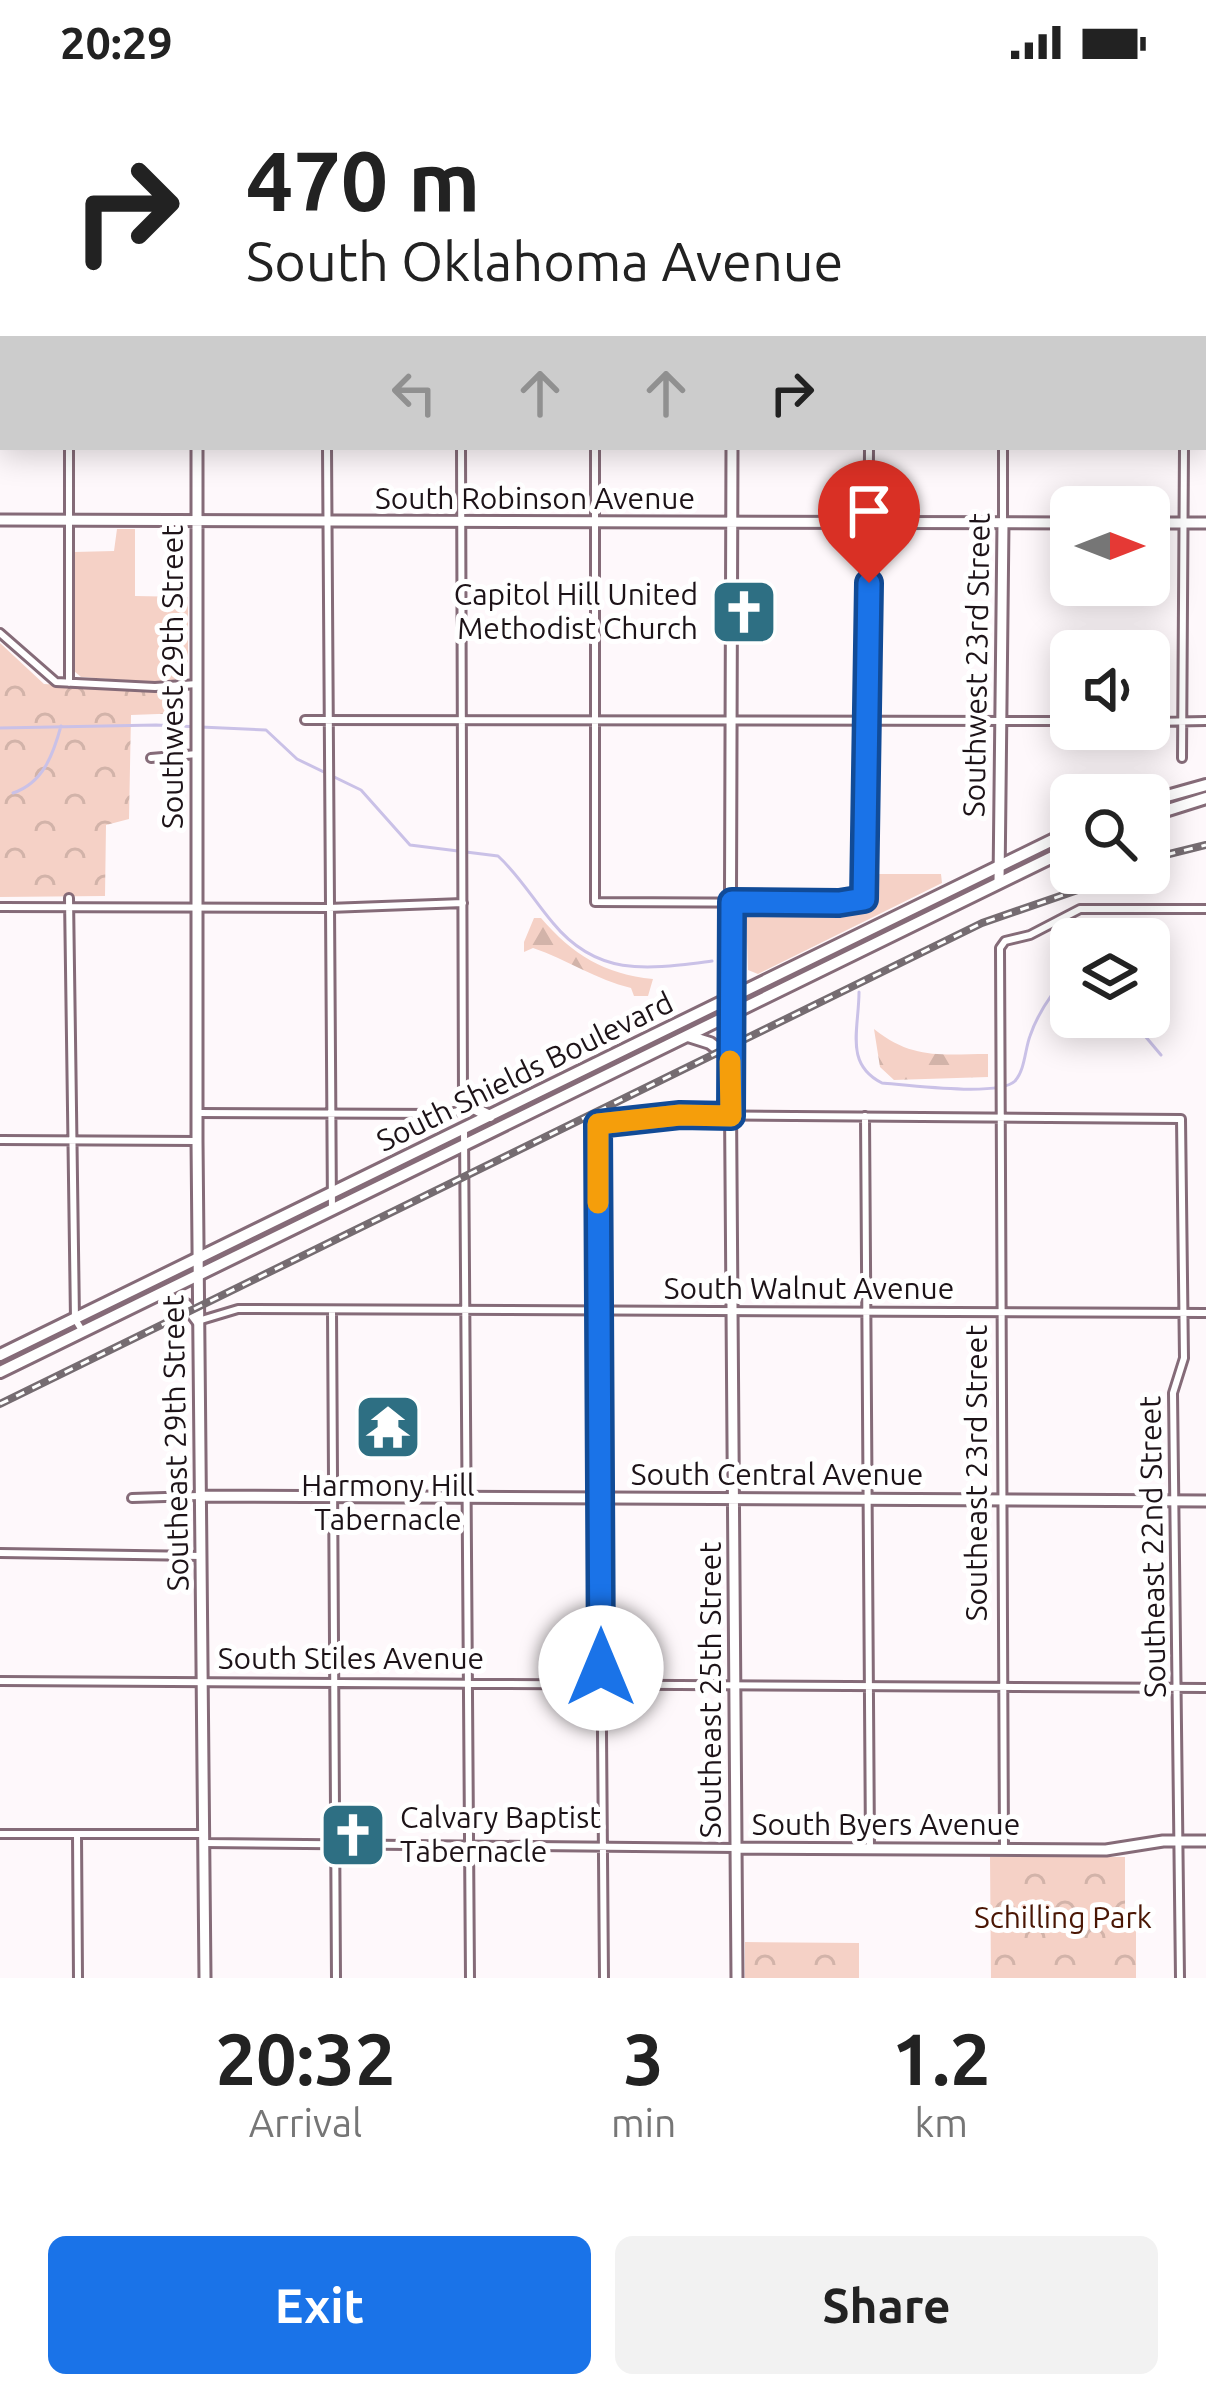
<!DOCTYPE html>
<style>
:root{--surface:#fff;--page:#f2f2f2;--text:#222;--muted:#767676;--accent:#1a73e8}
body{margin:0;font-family:Ubuntu,sans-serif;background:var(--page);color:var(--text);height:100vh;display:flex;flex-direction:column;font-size:45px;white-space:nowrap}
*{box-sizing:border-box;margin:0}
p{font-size:39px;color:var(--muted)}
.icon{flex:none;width:66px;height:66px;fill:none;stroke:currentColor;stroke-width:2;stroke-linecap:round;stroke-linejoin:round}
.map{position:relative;height:1894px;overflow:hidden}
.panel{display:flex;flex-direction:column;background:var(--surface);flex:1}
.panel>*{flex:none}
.hud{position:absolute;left:0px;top:0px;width:1206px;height:366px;box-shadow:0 6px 30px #0003;background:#fff;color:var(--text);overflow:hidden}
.needle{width:78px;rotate:90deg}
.tools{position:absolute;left:1050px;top:402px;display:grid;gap:24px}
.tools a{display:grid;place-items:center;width:120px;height:120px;border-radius:18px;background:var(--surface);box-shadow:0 6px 30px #0003;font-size:60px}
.pin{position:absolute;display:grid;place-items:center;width:102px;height:102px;color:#fff;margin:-123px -51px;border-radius:50% 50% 50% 0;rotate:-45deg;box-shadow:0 0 12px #0007}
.pin .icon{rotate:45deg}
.me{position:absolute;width:132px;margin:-66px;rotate:0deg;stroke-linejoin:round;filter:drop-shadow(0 0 9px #0008)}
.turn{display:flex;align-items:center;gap:42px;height:252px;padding:0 48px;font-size:54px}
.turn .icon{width:156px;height:156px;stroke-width:2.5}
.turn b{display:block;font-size:84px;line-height:102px}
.lanes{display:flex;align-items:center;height:114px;padding:0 48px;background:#0003;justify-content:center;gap:60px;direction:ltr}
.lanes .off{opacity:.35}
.eta{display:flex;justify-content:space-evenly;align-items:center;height:204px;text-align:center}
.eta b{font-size:72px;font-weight:700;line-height:84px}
.cta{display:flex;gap:24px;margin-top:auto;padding:24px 48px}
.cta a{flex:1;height:138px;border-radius:18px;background:var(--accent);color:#fff;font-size:48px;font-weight:700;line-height:138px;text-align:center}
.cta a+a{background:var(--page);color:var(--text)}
.status{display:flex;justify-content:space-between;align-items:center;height:84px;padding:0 60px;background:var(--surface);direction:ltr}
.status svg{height:33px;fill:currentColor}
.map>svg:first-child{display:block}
</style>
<div class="status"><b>20:29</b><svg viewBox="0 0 49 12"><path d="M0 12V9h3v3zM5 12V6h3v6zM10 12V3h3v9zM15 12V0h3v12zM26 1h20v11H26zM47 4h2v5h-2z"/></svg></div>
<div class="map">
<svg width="1206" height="1894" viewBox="0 0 1206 1894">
<defs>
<pattern id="forest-firs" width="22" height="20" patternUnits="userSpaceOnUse" patternTransform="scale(3)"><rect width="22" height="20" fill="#f5d1c6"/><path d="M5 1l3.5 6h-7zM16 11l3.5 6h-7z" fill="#d2b3a9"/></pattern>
<pattern id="park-crowns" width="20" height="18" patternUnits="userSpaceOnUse" patternTransform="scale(3)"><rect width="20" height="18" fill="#f5d1c6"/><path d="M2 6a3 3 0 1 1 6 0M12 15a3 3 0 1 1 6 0" fill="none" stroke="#d2b3a9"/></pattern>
</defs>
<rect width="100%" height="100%" fill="#fef8fb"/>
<path fill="#f5d1c6" d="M117 445H135V512L188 513V587L183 595 154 598 81 593 74 587V468L114 467Z
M872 790H941L942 799 758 890 748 886 746 827 752 824H862L875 814 876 800Z"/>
<path fill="url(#forest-firs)" d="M534 834H541C573 871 604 890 653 895L648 912H634L631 904C597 896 566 875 533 864L524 868V858Z
M874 945C913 976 941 970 988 970V993L894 996 880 983Z"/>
<path fill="url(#park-crowns)" d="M0 559 44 600 185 608V629L131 631 129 735 106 741 105 812 0 813Z
M990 1773H1125V1836L1136 1837V1894H991Z
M745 1858 859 1859V1894H745Z"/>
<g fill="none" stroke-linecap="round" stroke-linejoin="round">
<path stroke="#cac1e7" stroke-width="3" d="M0 644 156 641 266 646 297 675 361 706 410 761 498 772C520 792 534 817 553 839 598 894 649 885 712 877
M13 709C43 699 53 671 61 642
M859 908C859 945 844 980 882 999 907 1001 999 1013 1015 997 1025 986 1025 965 1030 952 1038 928 1054 906 1071 887
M1137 933 1145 952 1161 971"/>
<defs>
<path id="street" d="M597 0V3
M328 3V0
M461 3V0
M870 3V0
M1004 3V0
M0 48H3
M327 363 332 1127
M595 363V818L839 819 864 815 867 805 869 363
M1003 439V363
M0 549 56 598 155 603 197 600
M69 599V363
M305 636 1071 637
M1149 638 1206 637
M151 674 197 670
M1182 674 1184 363
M69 814 75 1235 83 1248
M0 823 328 824 463 819
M197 1029 446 1030 458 1027 463 1019 461 363
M865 1032 870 1764
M464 1046 470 1894
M0 1056 197 1057
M332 1226 336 1894
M198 1237 238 1225 1206 1229
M132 1414 199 1412
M0 1469 202 1472
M0 1597 1206 1604
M0 1750H204
M77 1750 78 1894
M204 1759 736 1764
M1004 1765 1000 864 1005 857 1030 851 1080 825H1206
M604 1894 597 1039 680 1031 1181 1035 1184 1274 1173 1309 1180 1894"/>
<path id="secondary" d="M197 3V0
M733 3V0
M0 219H3
M1203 229H1206
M0 239H3
M197 363V1057L205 1894
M732 363 730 956 737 1894
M0 436 1071 439
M1149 439H1206
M999 799 1003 439
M202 1412 1206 1417
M736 1764 1106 1766 1163 1757H1206"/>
<path id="primary" d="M1149 717 1206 701
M1149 732 1206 714
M688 952 710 959 730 974
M463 1019 490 1032
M161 1210 186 1221 198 1237
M0 1271 1071 747
M0 1288 1071 764"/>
</defs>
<use href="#street" stroke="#856b78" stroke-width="12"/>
<use href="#secondary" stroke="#856b78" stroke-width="15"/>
<use href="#primary" stroke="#856b78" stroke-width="16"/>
<use href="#street" stroke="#fff" stroke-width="6"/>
<use href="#secondary" stroke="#fff" stroke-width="9"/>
<use href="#primary" stroke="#fff" stroke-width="10"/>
<defs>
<path id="rail" d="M1149 775 1206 761
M0 1320 982 839 1127 789"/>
</defs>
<use href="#rail" stroke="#756c71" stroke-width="8"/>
<use href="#rail" stroke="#fff" stroke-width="3" stroke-dasharray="9" stroke-linecap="butt"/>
</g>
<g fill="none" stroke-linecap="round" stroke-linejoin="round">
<defs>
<path id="route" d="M601 1584 598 1040 680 1031 731 1032 732 818 839 819 864 815 869 499"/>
</defs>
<use href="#route" stroke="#114b97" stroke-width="30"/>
<use href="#route" stroke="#1a73e8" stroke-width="21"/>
<path stroke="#f59e0b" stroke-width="21" d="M598 1119V1040L680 1031 731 1032 730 977"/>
</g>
<defs>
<symbol id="church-square" viewBox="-11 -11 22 22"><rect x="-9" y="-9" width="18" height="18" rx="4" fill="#2e6f83" stroke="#fff"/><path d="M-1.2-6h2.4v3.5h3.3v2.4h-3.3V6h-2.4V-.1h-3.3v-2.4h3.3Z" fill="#fff"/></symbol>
<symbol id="temple-square" viewBox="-11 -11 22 22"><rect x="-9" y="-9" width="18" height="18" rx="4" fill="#2e6f83" stroke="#fff"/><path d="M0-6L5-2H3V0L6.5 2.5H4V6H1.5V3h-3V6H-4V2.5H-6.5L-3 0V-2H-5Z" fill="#fff"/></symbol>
</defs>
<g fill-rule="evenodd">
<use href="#church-square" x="706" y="490" width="76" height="76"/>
<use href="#temple-square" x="350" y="1305" width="76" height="76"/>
<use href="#church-square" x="315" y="1713" width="76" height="76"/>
</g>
<g text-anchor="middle" stroke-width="10" stroke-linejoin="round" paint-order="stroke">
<g font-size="30" fill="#1d1318" stroke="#fff">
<text x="535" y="425">South Robinson Avenue</text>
<text transform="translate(977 581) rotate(-89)" y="10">Southwest 23rd Street</text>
<text transform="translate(173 593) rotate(-90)" y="10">Southwest 29th Street</text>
<text transform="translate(525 988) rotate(-26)" y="10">South Shields Boulevard</text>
<text x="809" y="1215">South Walnut Avenue</text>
<text transform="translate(176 1359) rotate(-91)" y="10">Southeast 29th Street</text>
<text transform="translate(977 1389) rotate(-90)" y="10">Southeast 23rd Street</text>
<text x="777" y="1401">South Central Avenue</text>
<text transform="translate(1153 1463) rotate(-91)" y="10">Southeast 22nd Street</text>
<text x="351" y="1585">South Stiles Avenue</text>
<text transform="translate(711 1606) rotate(-90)" y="10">Southeast 25th Street</text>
<text x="886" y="1751">South Byers Avenue</text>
</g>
<g font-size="30" fill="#1d1318" stroke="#fff" text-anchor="end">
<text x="698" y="521">Capitol Hill United<tspan x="698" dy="34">Methodist Church</tspan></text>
<text x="388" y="1412" text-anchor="middle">Harmony Hill<tspan x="388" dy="34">Tabernacle</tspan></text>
<text x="400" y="1744" text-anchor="start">Calvary Baptist<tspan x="400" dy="34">Tabernacle</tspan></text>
</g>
<g font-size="30" fill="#4a1604" stroke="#fff">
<text x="1063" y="1844">Schilling Park</text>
</g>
</g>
</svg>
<div class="tools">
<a><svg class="needle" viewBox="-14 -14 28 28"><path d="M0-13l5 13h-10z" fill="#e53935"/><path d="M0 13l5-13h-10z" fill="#767676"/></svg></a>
<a><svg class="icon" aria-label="sound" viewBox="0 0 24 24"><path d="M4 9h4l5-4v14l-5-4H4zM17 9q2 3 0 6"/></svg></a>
<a><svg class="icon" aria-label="search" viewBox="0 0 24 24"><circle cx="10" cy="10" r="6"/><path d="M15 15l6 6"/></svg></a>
<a><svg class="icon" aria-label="layers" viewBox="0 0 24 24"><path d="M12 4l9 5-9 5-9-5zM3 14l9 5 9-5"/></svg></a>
</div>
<div class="pin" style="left:869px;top:499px;background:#d93025"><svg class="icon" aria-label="arrive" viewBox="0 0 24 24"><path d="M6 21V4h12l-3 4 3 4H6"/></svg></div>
<svg class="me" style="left:601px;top:1584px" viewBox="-20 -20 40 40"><circle r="19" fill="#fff"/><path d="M0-13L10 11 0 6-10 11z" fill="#1a73e8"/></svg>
<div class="hud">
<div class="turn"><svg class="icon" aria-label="right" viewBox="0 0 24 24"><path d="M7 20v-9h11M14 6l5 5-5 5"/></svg><div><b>470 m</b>South Oklahoma Avenue</div></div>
<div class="lanes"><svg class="icon off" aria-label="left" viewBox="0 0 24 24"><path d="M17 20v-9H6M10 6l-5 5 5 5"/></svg><svg class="icon off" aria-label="ahead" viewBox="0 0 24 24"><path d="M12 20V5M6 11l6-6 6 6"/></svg><svg class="icon off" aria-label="ahead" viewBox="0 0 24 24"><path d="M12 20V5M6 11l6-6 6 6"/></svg><svg class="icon" aria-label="right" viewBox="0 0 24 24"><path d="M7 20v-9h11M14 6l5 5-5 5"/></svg></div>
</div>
</div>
<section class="panel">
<div class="eta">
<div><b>20:32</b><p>Arrival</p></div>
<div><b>3</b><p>min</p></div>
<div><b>1.2</b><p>km</p></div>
</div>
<div class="cta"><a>Exit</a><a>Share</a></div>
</section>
